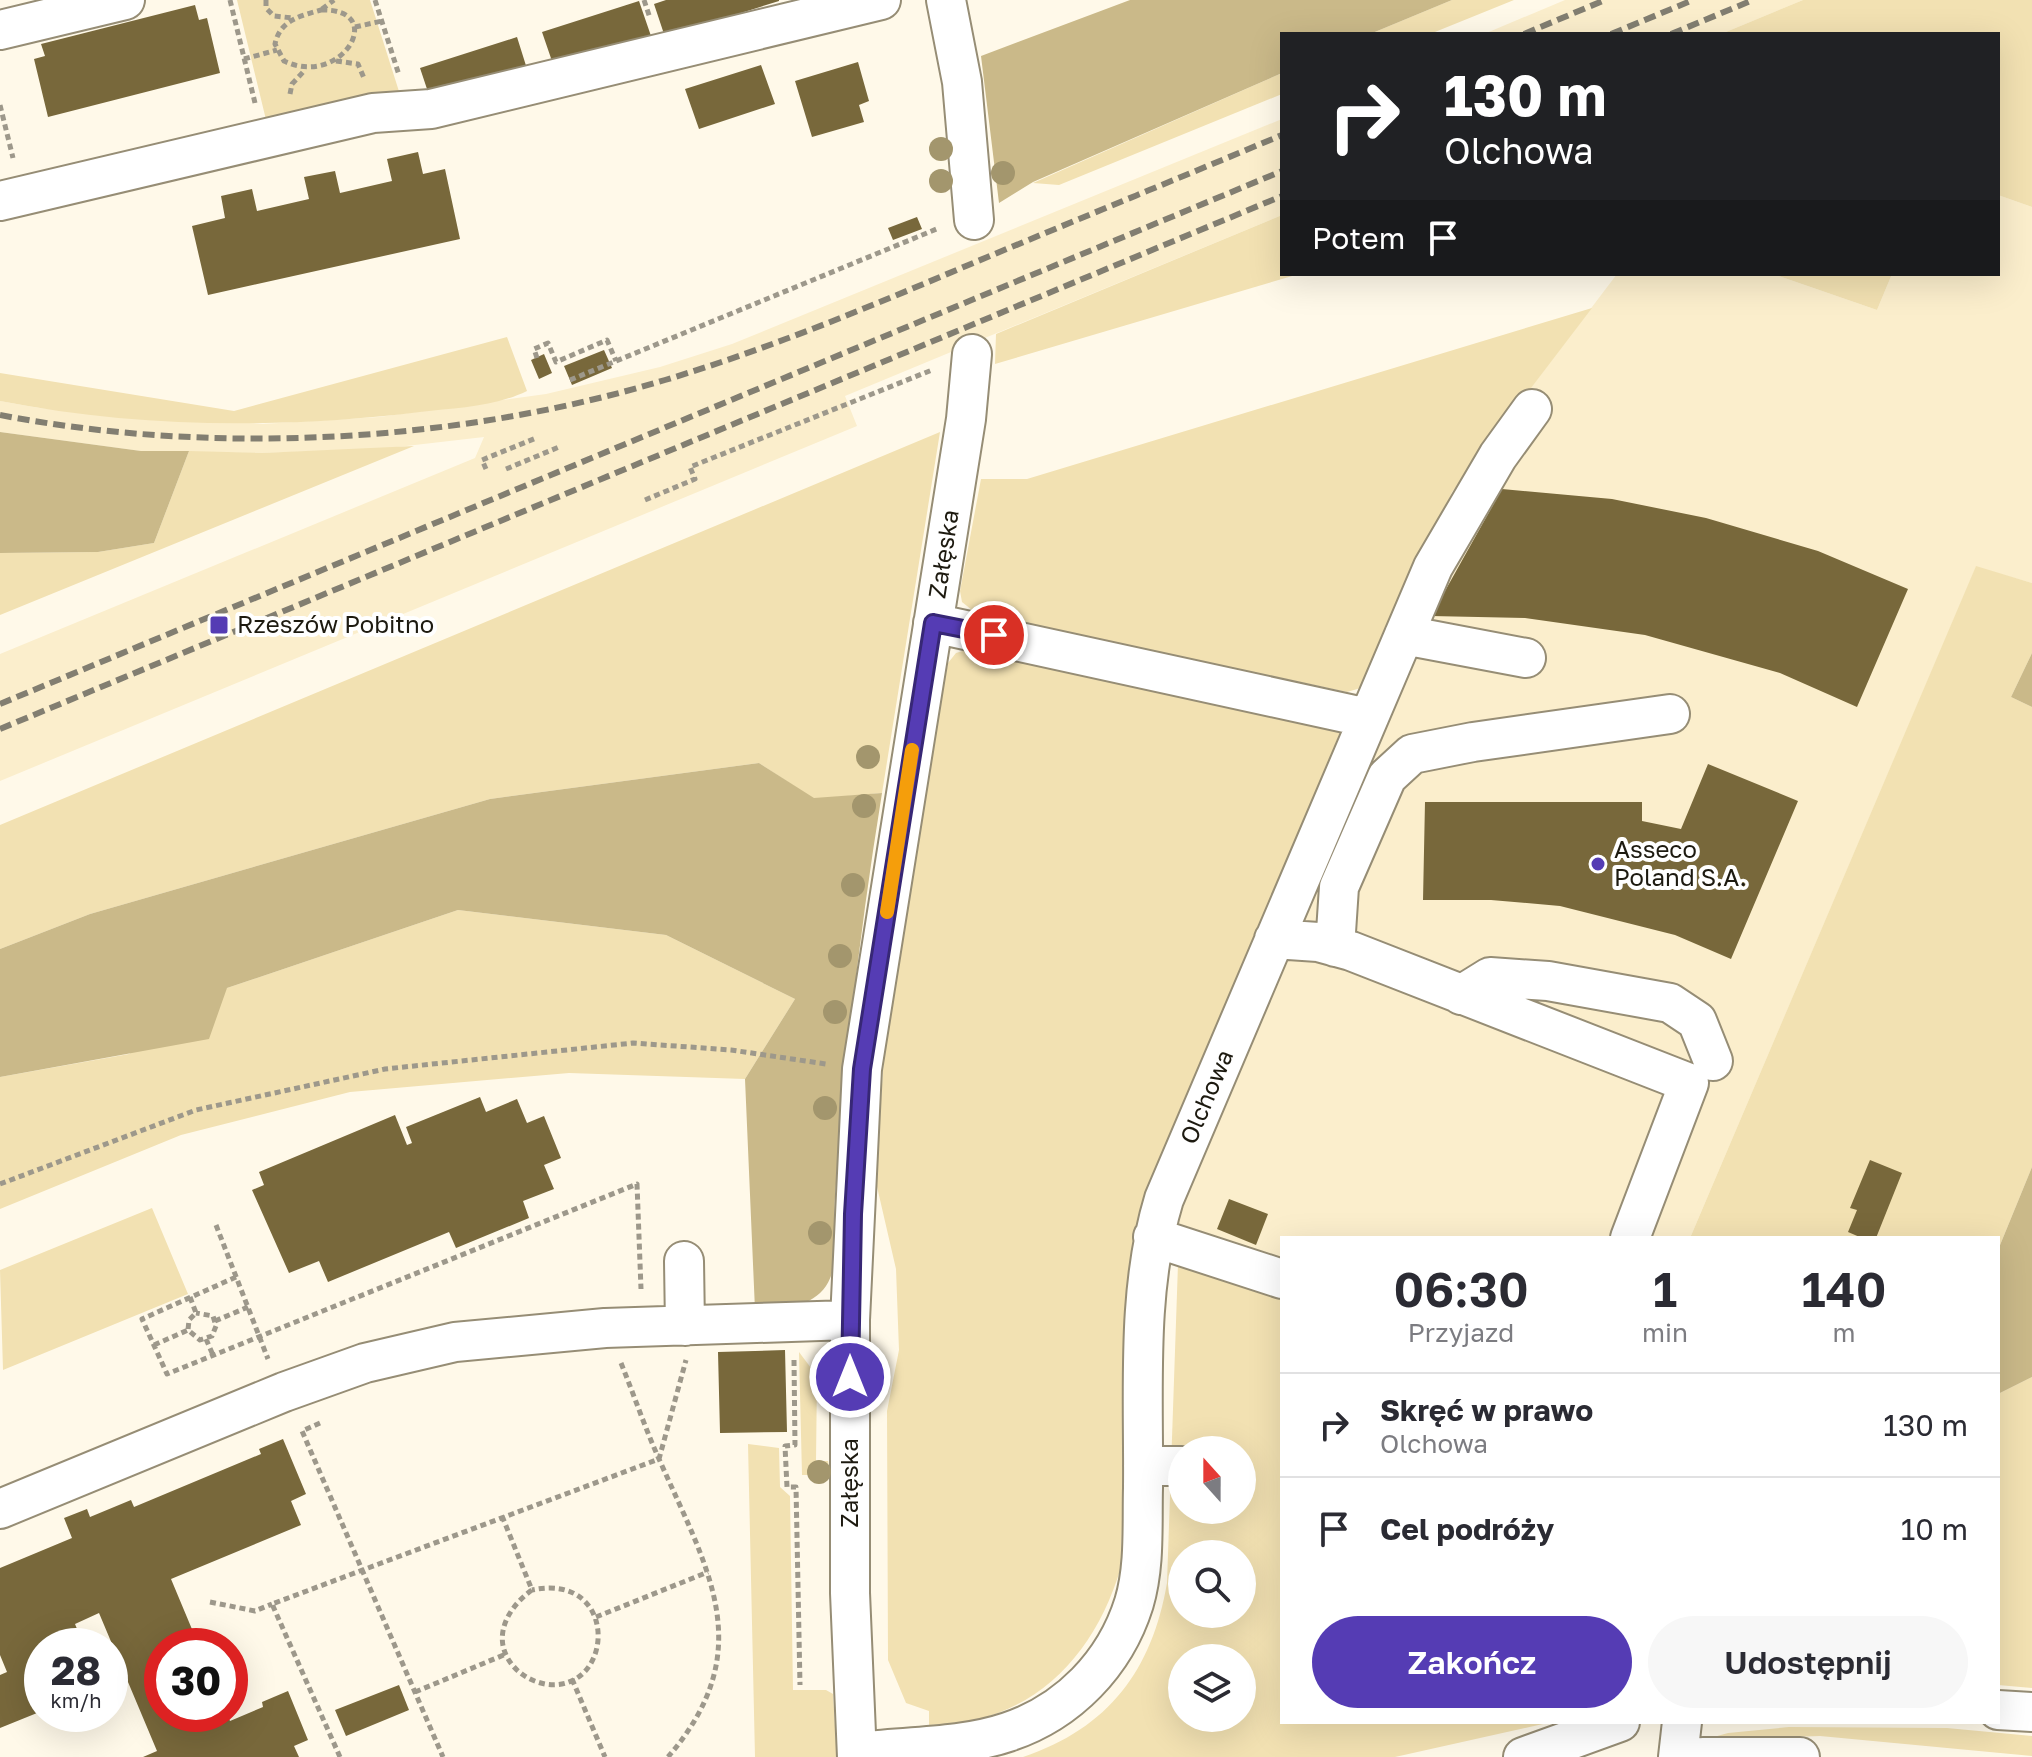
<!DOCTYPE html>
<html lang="pl">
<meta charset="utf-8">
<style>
:root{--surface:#fff;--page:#f7f7f7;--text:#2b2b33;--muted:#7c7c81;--line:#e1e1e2;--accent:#553cb4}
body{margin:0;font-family:"Golos Text",sans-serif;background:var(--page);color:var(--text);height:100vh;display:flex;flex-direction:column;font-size:30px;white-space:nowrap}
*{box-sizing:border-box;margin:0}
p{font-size:26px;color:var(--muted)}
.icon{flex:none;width:44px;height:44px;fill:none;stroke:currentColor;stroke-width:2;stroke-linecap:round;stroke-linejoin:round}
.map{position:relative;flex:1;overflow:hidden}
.drawer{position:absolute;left:1280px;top:1236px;width:720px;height:488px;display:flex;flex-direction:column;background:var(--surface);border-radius:0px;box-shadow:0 8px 32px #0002}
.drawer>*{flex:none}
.hud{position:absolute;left:1280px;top:32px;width:720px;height:244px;border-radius:0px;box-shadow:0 8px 32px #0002;background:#202124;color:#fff;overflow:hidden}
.needle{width:52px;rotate:339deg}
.buttons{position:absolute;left:1168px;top:1436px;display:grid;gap:16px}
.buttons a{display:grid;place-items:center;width:88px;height:88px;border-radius:50%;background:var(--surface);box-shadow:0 8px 32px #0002;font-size:40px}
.speed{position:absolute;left:24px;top:1628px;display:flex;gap:16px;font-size:40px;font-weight:700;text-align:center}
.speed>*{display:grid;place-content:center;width:104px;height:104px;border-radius:50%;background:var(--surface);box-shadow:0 8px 32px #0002;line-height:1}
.speed small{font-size:20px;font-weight:400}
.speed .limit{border:12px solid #d22;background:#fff;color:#111}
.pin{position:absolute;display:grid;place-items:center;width:68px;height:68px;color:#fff;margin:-34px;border:4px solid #fff;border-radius:50%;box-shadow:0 2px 8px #0007}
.me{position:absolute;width:88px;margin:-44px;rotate:0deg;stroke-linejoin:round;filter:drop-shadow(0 0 6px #0008)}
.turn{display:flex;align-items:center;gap:28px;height:168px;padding:0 32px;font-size:36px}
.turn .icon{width:104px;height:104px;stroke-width:2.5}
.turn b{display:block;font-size:56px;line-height:68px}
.then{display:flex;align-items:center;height:76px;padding:0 32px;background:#0003;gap:16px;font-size:30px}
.eta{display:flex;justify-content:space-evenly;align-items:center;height:136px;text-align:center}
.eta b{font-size:48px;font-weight:600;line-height:56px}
.primary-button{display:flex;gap:16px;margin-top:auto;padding:16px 32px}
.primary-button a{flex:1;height:92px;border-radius:48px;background:var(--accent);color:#fff;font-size:32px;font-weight:600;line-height:92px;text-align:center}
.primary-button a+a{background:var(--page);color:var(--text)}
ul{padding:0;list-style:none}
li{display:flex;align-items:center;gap:24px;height:104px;padding:0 32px;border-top:2px solid var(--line)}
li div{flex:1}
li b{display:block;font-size:30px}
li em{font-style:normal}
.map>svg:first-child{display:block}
</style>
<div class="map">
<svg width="2032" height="1757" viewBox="0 0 2032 1757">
<rect width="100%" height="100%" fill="#fff9e9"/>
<path fill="#fbeecc" d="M1565 0H1803L1721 34H1484Z
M1282 119V215L845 396 857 426 0 781V654L475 458 484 437 380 449 262 453 141 451 0 432V401L39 408 262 424 379 417 546 394 660 367 732 344Z
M1998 195 2032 207V583L1976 567 1690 1238H1282V1290L1209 1264 1149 1194 1341 730 1452 492 1617 274H1773L1877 310 1892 274H1998Z"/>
<path fill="#f2e1b2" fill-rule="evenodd" d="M237 0H370L403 104 268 128Z
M1452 0H1514L1430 34H1370Z
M1803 0H2032V207L1998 195V34H1721Z
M1282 73V94L1059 185 1033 183Z
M1282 215V274H1299L995 364 996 334Z
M1773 274H1892L1877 310Z
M1592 308 1452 492 1364 687 1347 692 977 614 962 602 960 591 981 479H1027Z
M507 337 527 391C494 407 456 408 420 412 281 429 137 428 0 401V373L234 411Z
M940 432 882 793 814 799 759 763 490 799 90 914 0 949V825Z
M414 446 0 615V553L98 552 154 543 189 451 262 453Z
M1976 566 2032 583V653L2011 697 2032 707V1167L1998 1250V1238H1690Z
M969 649 1341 730 1149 1194 1128 1286 1121 1567C1094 1659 1029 1725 929 1725V1711L906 1703 888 1660 887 1411 899 1350 896 1269 875 1178 885 1045 904 903 948 663 956 653Z
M458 910 666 935 795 999 745 1079 569 1073 350 1092 181 1135 0 1209V1077L129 1054 227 988Z
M152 1208 188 1294 3 1370 0 1270Z
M1178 1264 1282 1290V1722H1552L1395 1757H1023C1109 1728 1152 1670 1167 1583ZM1182 1450H1242V1510H1182ZM1182 1554H1242V1614H1182ZM1182 1658H1242V1718H1182Z
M799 1352 817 1376 816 1461H828L829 1467 822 1475H802Z
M2032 1377V1688L1998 1685V1394Z
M748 1444 779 1448 780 1487 790 1496 793 1690H826L833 1694 837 1757H755Z
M1789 1727 1947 1728 2032 1736V1756L1820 1736 1703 1740 1728 1733Z"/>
<path fill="#cab989" d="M1130 0H1452L1370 34H1282V73L1033 182 999 203 981 56Z
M0 432 141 451H189L154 543 98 552 0 553Z
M2032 653V707L2011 697Z
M759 763 814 798 882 793C860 928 845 1061 835 1197 833 1224 842 1262 826 1286 810 1309 780 1308 755 1310L745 1079 795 999 666 935 458 910 227 988 209 1039 0 1077V949L90 914 490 799Z
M2032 1167V1377L1998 1394V1250Z"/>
<path fill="#78683b" d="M666 0H779V1L665 37 654 4Z
M639 1 651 36 554 67 542 32Z
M195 5 199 20 207 18 220 73 48 117 34 59 45 56 41 44Z
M517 37 528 72 432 104 420 68Z
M858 62 869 101 859 105 864 122 812 137 795 81Z
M761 65 775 104 699 129 685 89Z
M418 152 423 174 445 169 460 239 208 295 192 226 225 218 221 196 252 189 257 211 309 199 304 177 335 171 340 193 392 181 387 159Z
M917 217 922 229 893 240 888 228Z
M604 350 612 368 572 385 564 366Z
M544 354 552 373 539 379 531 360Z
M1502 489 1612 499 1706 518 1818 551 1908 589 1857 707 1780 673 1645 635 1525 618 1431 616Z
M1708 764 1798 801 1731 959 1675 935 1560 906 1491 900H1423L1425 802H1642V821L1681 829Z
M480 1097 486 1112 517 1099 527 1123 544 1116 561 1158 544 1165 554 1189 523 1201 529 1218 456 1248 449 1232 328 1282 319 1261 289 1273 252 1190 264 1185 259 1172 395 1115 407 1145 412 1143 406 1127Z
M1870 1160 1902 1173 1876 1238H1862L1848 1232 1857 1210 1850 1208Z
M1229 1199 1268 1214 1256 1245 1217 1229Z
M785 1350 787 1432 720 1433 718 1352Z
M283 1439 306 1494 291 1501 301 1525 171 1579 199 1646H162V1714H227L230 1721 263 1707 262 1702 288 1691 308 1740 294 1746 299 1757H143L157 1751 99 1613 75 1624 84 1646H42V1711L0 1728V1675L7 1672 0 1655V1568L72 1538 64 1518 87 1509 90 1517 131 1500 134 1507 261 1454 259 1449Z
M399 1685 409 1710 346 1736 335 1710Z"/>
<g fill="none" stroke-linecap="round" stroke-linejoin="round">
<defs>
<path id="minor" d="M946 0 962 82 974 220
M0 30 125 0
M0 201 373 113 431 109 881 0
M933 623 1368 718
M1404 635 1526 658
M1274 939 1318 942 1351 951 1689 1083 1630 1238
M1335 947 1339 887 1387 777 1412 754 1473 742 1670 714
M1461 995 1490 977 1548 981 1670 1003 1697 1021 1713 1061
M1153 1237 1282 1279
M684 1261 685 1326
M1143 1466H1182
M0 1509 284 1392 365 1363 455 1342 605 1328 850 1320
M1998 1710 2032 1712
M857 1752C905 1746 961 1748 1008 1732 1068 1712 1115 1664 1134 1603 1145 1566 1142 1526 1143 1488 1144 1392 1136 1291 1164 1199L1433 567 1498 456 1532 409
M857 1757 850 1593V1320L862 1069 966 419 972 354
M1523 1757 1620 1722
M1678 1757 1682 1722
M1703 1757H1800"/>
</defs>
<use href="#minor" stroke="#968d75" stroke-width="42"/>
<path stroke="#9d988b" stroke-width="5" stroke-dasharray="6 4" stroke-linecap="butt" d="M230 0 255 103
M266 0V8L274 16 293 18
M375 0 399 75
M644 0 650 18
M322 9 334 0
M321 10C389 8 342 89 284 61L275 44C280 20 300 16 321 10Z
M355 27 382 21
M244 59 277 50
M336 61 358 64 364 78
M290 94 292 84 305 70
M0 105 13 158
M537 358 534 349 548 343 556 362 607 340 616 361
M570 380 939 228
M486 469 482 460 536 438
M506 469 559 447
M645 500 695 479 690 467 932 370
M0 1184 196 1110 385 1069 633 1043 731 1050 826 1064
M216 1225 268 1359
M236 1277 142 1319 167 1374 637 1184 641 1289
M190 1297 196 1313 189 1320 188 1330 200 1340 212 1336 216 1326 213 1316 196 1313
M215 1321 248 1307
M206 1339 213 1355
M154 1345 188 1330
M794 1360 795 1445 785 1446 787 1487H796L800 1685
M621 1363C634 1395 645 1428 659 1459 708 1570 760 1650 668 1757
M320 1423 302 1431 443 1757
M502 1516 532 1590C504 1610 489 1644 518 1671 526 1678 535 1682 545 1684 615 1695 621 1571 532 1590
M210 1602 255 1611 272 1604
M596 1617 708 1572
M572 1679 605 1757
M415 1692 506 1654
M340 1757 272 1604 659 1459 686 1360"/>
<use href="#minor" stroke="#fff" stroke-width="38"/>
<path stroke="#827e71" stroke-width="6" stroke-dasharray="12 6" stroke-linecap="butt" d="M1524 34 1605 0
M1611 34 1693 0
M1671 34 1753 0
M0 415C213 456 457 443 665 380 768 349 867 308 966 266 1071 222 1177 179 1282 135
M0 704 1282 171
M0 729 1282 196"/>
</g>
<g fill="#a3966d">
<circle cx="941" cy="149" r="12"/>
<circle cx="1003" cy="173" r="12"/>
<circle cx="941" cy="181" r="12"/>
<circle cx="868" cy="757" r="12"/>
<circle cx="864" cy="806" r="12"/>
<circle cx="853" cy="885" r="12"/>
<circle cx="840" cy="956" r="12"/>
<circle cx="835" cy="1012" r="12"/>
<circle cx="825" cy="1108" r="12"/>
<circle cx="820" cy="1233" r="12"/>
<circle cx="819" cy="1472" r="12"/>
</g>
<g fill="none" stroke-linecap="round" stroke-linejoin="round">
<defs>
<path id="route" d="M850 1377 853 1214 862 1069 933 623 994 635"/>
</defs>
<use href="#route" stroke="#372775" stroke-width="20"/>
<use href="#route" stroke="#553cb4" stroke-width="14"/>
<path stroke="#f59e0b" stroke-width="14" d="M887 912 912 750"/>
</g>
<g fill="#553cb4" stroke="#fff" stroke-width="3">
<rect x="209" y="615" width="20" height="20" rx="4"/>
<circle cx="1598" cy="864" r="8"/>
</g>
<g text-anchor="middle" stroke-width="8" stroke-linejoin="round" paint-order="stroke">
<g font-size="24" fill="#1d1a10" stroke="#fff">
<text transform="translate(944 554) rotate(-81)" y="8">Załęska</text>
<text transform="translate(1207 1097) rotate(-67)" y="8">Olchowa</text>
<text transform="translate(850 1483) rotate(-90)" y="8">Załęska</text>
</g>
<g font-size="24" fill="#1d1a10" stroke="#fff" text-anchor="start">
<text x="237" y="633">Rzeszów Pobitno</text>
<text x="1614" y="858">Asseco<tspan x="1614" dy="28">Poland S.A.</tspan></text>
</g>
</g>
</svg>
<div class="buttons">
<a><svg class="needle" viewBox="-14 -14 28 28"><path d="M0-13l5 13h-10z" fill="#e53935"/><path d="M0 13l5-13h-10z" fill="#7c7c81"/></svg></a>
<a><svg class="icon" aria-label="search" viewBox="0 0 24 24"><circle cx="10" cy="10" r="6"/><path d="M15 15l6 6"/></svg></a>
<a><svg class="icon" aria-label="layers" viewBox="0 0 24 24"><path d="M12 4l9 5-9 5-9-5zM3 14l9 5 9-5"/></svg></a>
</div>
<div class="speed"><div>28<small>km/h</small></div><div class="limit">30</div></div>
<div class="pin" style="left:994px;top:635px;background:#d93025"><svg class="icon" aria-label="arrive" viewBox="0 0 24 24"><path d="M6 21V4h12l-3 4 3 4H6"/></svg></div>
<svg class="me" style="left:850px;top:1377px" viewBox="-20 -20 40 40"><circle r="17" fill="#553cb4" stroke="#fff" stroke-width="3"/><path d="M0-11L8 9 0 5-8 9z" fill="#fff"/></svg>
<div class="hud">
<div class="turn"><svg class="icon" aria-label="right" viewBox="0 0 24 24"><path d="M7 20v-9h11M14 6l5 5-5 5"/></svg><div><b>130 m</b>Olchowa</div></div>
<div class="then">Potem<svg class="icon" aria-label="arrive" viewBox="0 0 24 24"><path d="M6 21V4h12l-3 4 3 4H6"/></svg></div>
</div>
<section class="drawer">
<div class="eta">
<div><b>06:30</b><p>Przyjazd</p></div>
<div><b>1</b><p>min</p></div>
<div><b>140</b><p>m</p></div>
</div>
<ul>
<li><svg class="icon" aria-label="right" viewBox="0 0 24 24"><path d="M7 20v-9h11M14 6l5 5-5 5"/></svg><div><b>Skręć w prawo</b><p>Olchowa</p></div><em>130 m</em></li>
<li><svg class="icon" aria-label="arrive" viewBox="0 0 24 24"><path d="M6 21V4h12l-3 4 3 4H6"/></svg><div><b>Cel podróży</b></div><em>10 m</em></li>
</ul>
<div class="primary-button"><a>Zakończ</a><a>Udostępnij</a></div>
</section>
</div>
